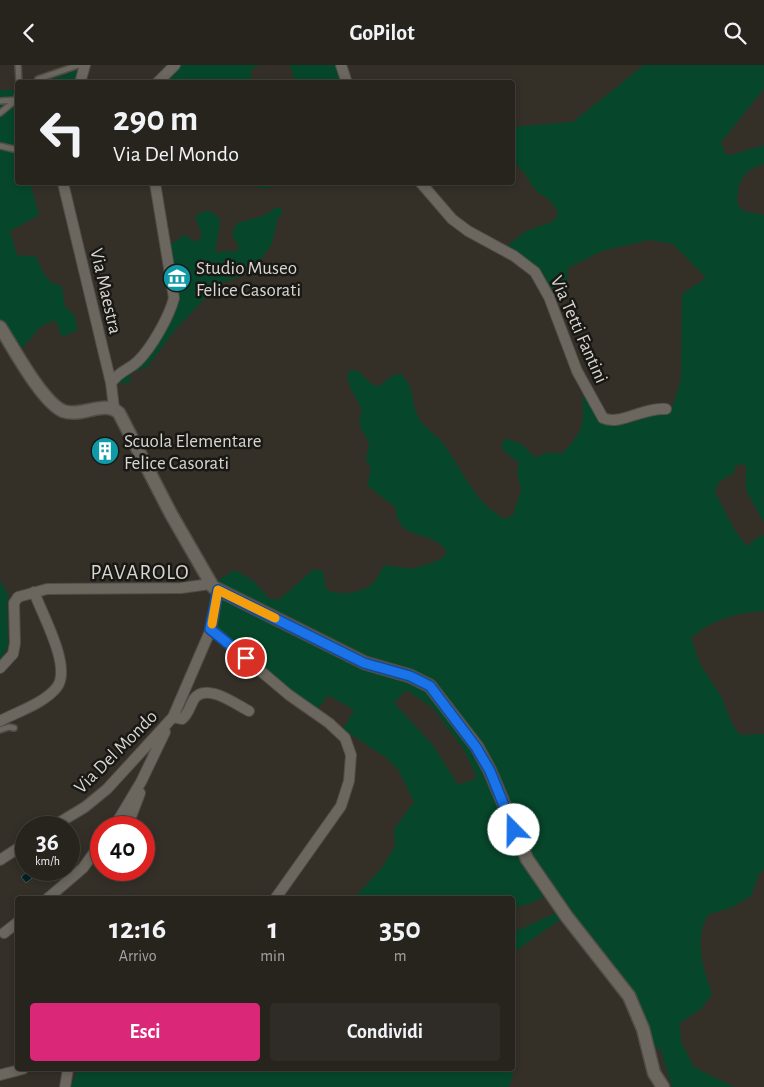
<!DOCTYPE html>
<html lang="it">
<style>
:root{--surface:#27241e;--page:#2f2c27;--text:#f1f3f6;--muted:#a4a4a4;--line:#43413c;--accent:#db2777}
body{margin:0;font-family:"Alegreya Sans",sans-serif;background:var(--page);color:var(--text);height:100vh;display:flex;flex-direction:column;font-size:19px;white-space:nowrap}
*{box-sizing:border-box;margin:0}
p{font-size:16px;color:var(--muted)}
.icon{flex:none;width:28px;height:28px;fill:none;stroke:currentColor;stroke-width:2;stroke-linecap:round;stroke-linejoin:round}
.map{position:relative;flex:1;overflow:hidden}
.sheet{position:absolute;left:15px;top:831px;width:500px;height:175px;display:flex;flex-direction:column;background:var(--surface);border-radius:5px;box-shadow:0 2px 8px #0003,0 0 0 1px var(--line)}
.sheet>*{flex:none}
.guide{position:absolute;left:15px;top:15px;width:500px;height:105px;border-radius:5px;box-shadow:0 2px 8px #0003,0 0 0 1px var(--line);background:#27241e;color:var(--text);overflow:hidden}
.speed{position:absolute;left:15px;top:751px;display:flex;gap:10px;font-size:25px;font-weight:700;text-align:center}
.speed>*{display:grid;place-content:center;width:65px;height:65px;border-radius:50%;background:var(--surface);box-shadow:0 2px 8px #0003,0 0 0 1px var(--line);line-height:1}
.speed small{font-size:12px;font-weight:400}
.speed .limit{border:8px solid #d22;background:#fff;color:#111}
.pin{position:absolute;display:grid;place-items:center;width:42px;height:42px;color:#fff;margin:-21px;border:2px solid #fff;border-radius:50%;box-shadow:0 1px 5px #0007}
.me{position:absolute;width:55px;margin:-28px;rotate:338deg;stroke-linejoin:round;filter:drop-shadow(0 0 4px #0008)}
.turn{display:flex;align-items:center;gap:18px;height:105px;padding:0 15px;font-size:22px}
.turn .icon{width:65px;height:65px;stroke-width:2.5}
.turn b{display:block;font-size:35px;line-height:42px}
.eta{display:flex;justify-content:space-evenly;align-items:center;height:85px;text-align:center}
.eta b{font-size:30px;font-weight:700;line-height:35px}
.button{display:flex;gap:10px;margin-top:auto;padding:10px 15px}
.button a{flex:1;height:58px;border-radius:5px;background:var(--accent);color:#fff;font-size:20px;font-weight:700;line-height:58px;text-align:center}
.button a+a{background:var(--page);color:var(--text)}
header{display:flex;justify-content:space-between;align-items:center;height:65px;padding:0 15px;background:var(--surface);font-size:22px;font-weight:700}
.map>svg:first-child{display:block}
</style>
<header><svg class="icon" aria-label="back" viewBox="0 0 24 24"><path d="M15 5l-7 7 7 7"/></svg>GoPilot<svg class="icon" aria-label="search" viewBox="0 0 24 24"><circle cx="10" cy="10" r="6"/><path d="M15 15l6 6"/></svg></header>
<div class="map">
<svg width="764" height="1022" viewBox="0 0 764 1022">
<rect width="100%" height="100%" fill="#343028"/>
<path fill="#06472b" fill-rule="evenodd" d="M176 0H259L252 4 250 17 158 18Z
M290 0H340L343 13 340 17H295Z
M644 0H764V24L721 77 725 89 731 90 764 80V99C742 105 738 117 737 138L743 146 764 150V458L746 425V400H735V407L719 417 715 427C726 447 732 465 747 481L761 470 764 471V546C733 549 715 553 691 573L700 599 721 631 732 659 740 670 764 669V805L760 807 751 831 731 843 709 849C693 873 703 904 712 929L702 943 680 958 681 977 694 1002 734 1022H672L660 983 654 985 634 928 568 843 533 791 520 763 434 617 413 605 367 592 221 520 217 516 235 505 252 515 270 534H280L314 504 323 506 326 524C337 532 360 528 371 520 377 515 380 507 384 500L412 504 439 495 447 489C438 463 396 479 396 443L367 420 371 403 366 395 369 377C362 365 356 360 362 346 357 331 346 323 348 306L357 305 370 318 378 322 393 310 402 309C404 313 408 318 410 322 414 334 413 345 420 355 425 364 436 369 442 377 462 403 474 438 505 454L513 450 521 425 517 407 519 398 505 387 501 380 506 373 523 380 536 393 544 388H563C588 361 582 358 583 326 601 357 598 367 635 352 646 348 660 348 671 346L681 315 682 229 706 213 673 179 649 175 602 186 568 203 567 218 550 227 507 181 526 166 554 156 558 148C550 130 542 134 533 122 527 112 522 104 513 96V62L573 57Z
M81 4 77 17H42Z
M0 25H17L18 118H30L39 150 10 166 17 190 37 192C41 205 47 219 62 221L65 242 74 249 78 265 62 272 55 255 41 261 19 287 0 258Z
M251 118H281C270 124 261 125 251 118Z
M275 143H282V149L278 152 272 179 257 200 243 210 219 219 175 265 147 302 130 309V318H114L131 304 171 248 167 177H175L184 170 197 177 202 171 195 151 208 145 219 152 220 160 215 187 238 186V180L232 170 236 159C250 153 263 154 275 143Z
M0 515 9 532 7 537 8 581 0 596Z
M220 529 429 623 463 666 547 830 532 838 513 843 512 834H353L381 804 395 782 394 764 414 737 399 706 388 694 343 664 354 645 328 630 316 647 213 565ZM406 625 432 642 464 685 477 713 458 720 433 680 394 638Z
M560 846 565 851 513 888 512 868Z
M513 994C514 1003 513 1015 508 1022H71L78 1004H512Z"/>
<path fill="#032023" stroke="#435757" d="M29 805H34L37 809 26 818 21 812Z"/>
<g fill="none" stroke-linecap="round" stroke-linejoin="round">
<defs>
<path id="service" d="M18 0 19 18
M38 14 79 0
M0 36 15 35
M0 48 16 35 18 29
M0 81 18 85
M0 665 9 662 14 663"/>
<path id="minor" d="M341 0 347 18
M80 18 85 0
M157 18 175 0
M63 118 111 318 114 343
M421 118 452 154 468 166 514 191 535 207 549 232 577 306 603 353C620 361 643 342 666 344
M111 318C121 304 128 306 138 296 152 282 169 252 174 233L155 118
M211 564 289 630 329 658 345 673 351 690 349 716 341 741 275 834
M0 603 13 589 15 578 14 538 18 532 47 524 181 523 210 519
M173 652 182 654C188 650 190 641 194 634 206 617 235 639 249 646
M0 656C17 647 45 638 57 622 72 602 42 549 34 527
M52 762 85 742 107 724 173 652 211 564 218 525
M114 762 141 717 165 667
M127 762 140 728
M0 795 26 778
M47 834 83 803 101 778
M4 868 18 857
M0 1010 23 1004
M65 1022 68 1004"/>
<path id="tertiary" d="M0 262C13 282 42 337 63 346 82 353 104 334 119 348L171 449 213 522 365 598 410 611 430 621 477 682 490 706 527 794 567 852 629 931 643 964 654 1008 663 1022"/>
</defs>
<use href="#service" stroke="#504d47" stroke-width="8"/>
<use href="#minor" stroke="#504d47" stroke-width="12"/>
<use href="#tertiary" stroke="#504d47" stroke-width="15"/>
<use href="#service" stroke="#6b675e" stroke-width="5"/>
<use href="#minor" stroke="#6b675e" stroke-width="10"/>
<use href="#tertiary" stroke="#6b675e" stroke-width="12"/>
</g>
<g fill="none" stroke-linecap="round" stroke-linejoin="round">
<defs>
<path id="route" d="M246 593 210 564 218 525 364 598 410 611 430 621 476 682 490 706 514 765"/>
</defs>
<use href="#route" stroke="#114b97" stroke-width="12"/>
<use href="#route" stroke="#1a73e8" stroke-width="9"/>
<path stroke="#f59e0b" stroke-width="9" d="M212 559 218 525 275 553"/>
</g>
<defs>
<symbol id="museum-disc" viewBox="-11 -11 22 22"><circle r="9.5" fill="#0f9aa8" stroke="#1a1815"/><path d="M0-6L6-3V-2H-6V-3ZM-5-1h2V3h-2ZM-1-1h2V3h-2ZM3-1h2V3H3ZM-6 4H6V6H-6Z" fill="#fff"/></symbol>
<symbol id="building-disc" viewBox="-11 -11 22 22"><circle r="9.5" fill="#0f9aa8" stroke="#1a1815"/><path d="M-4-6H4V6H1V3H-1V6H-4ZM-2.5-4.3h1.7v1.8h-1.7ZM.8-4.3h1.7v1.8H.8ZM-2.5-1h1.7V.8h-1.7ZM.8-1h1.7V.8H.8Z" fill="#fff"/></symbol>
</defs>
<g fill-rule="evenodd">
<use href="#museum-disc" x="161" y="197" width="32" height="32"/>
<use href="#building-disc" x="89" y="370" width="32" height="32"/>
</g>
<g text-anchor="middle" stroke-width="5" stroke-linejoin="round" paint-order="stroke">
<g font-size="19" fill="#d8d6d1" stroke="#1a1815" text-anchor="start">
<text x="196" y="209">Studio Museo<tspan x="196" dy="22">Felice Casorati</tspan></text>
<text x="124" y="382">Scuola Elementare<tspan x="124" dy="22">Felice Casorati</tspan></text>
</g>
<g font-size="19" fill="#d8d6d1" stroke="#1a1815">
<text transform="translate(107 226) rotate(77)" y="7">Via Maestra</text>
<text transform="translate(580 264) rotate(66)" y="7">Via Tetti Fantini</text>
<text transform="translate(115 686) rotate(-45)" y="7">Via Del Mondo</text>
</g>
<g font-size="21" letter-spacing="1" fill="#d8d6d1" stroke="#1a1815">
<text x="140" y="514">PAVAROLO</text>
</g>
</g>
</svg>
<div class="speed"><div>36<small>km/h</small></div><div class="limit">40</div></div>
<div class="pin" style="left:246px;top:593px;background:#d93025"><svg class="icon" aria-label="arrive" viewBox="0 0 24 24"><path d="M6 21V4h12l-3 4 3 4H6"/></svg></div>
<svg class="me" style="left:514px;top:765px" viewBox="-20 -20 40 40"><circle r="19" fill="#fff"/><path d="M0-13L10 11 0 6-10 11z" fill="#1a73e8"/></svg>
<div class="guide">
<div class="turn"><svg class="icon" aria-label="left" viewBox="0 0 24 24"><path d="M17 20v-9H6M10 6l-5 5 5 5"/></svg><div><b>290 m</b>Via Del Mondo</div></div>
</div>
<section class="sheet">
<div class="eta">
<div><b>12:16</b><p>Arrivo</p></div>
<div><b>1</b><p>min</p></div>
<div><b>350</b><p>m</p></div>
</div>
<div class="button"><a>Esci</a><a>Condividi</a></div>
</section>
</div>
